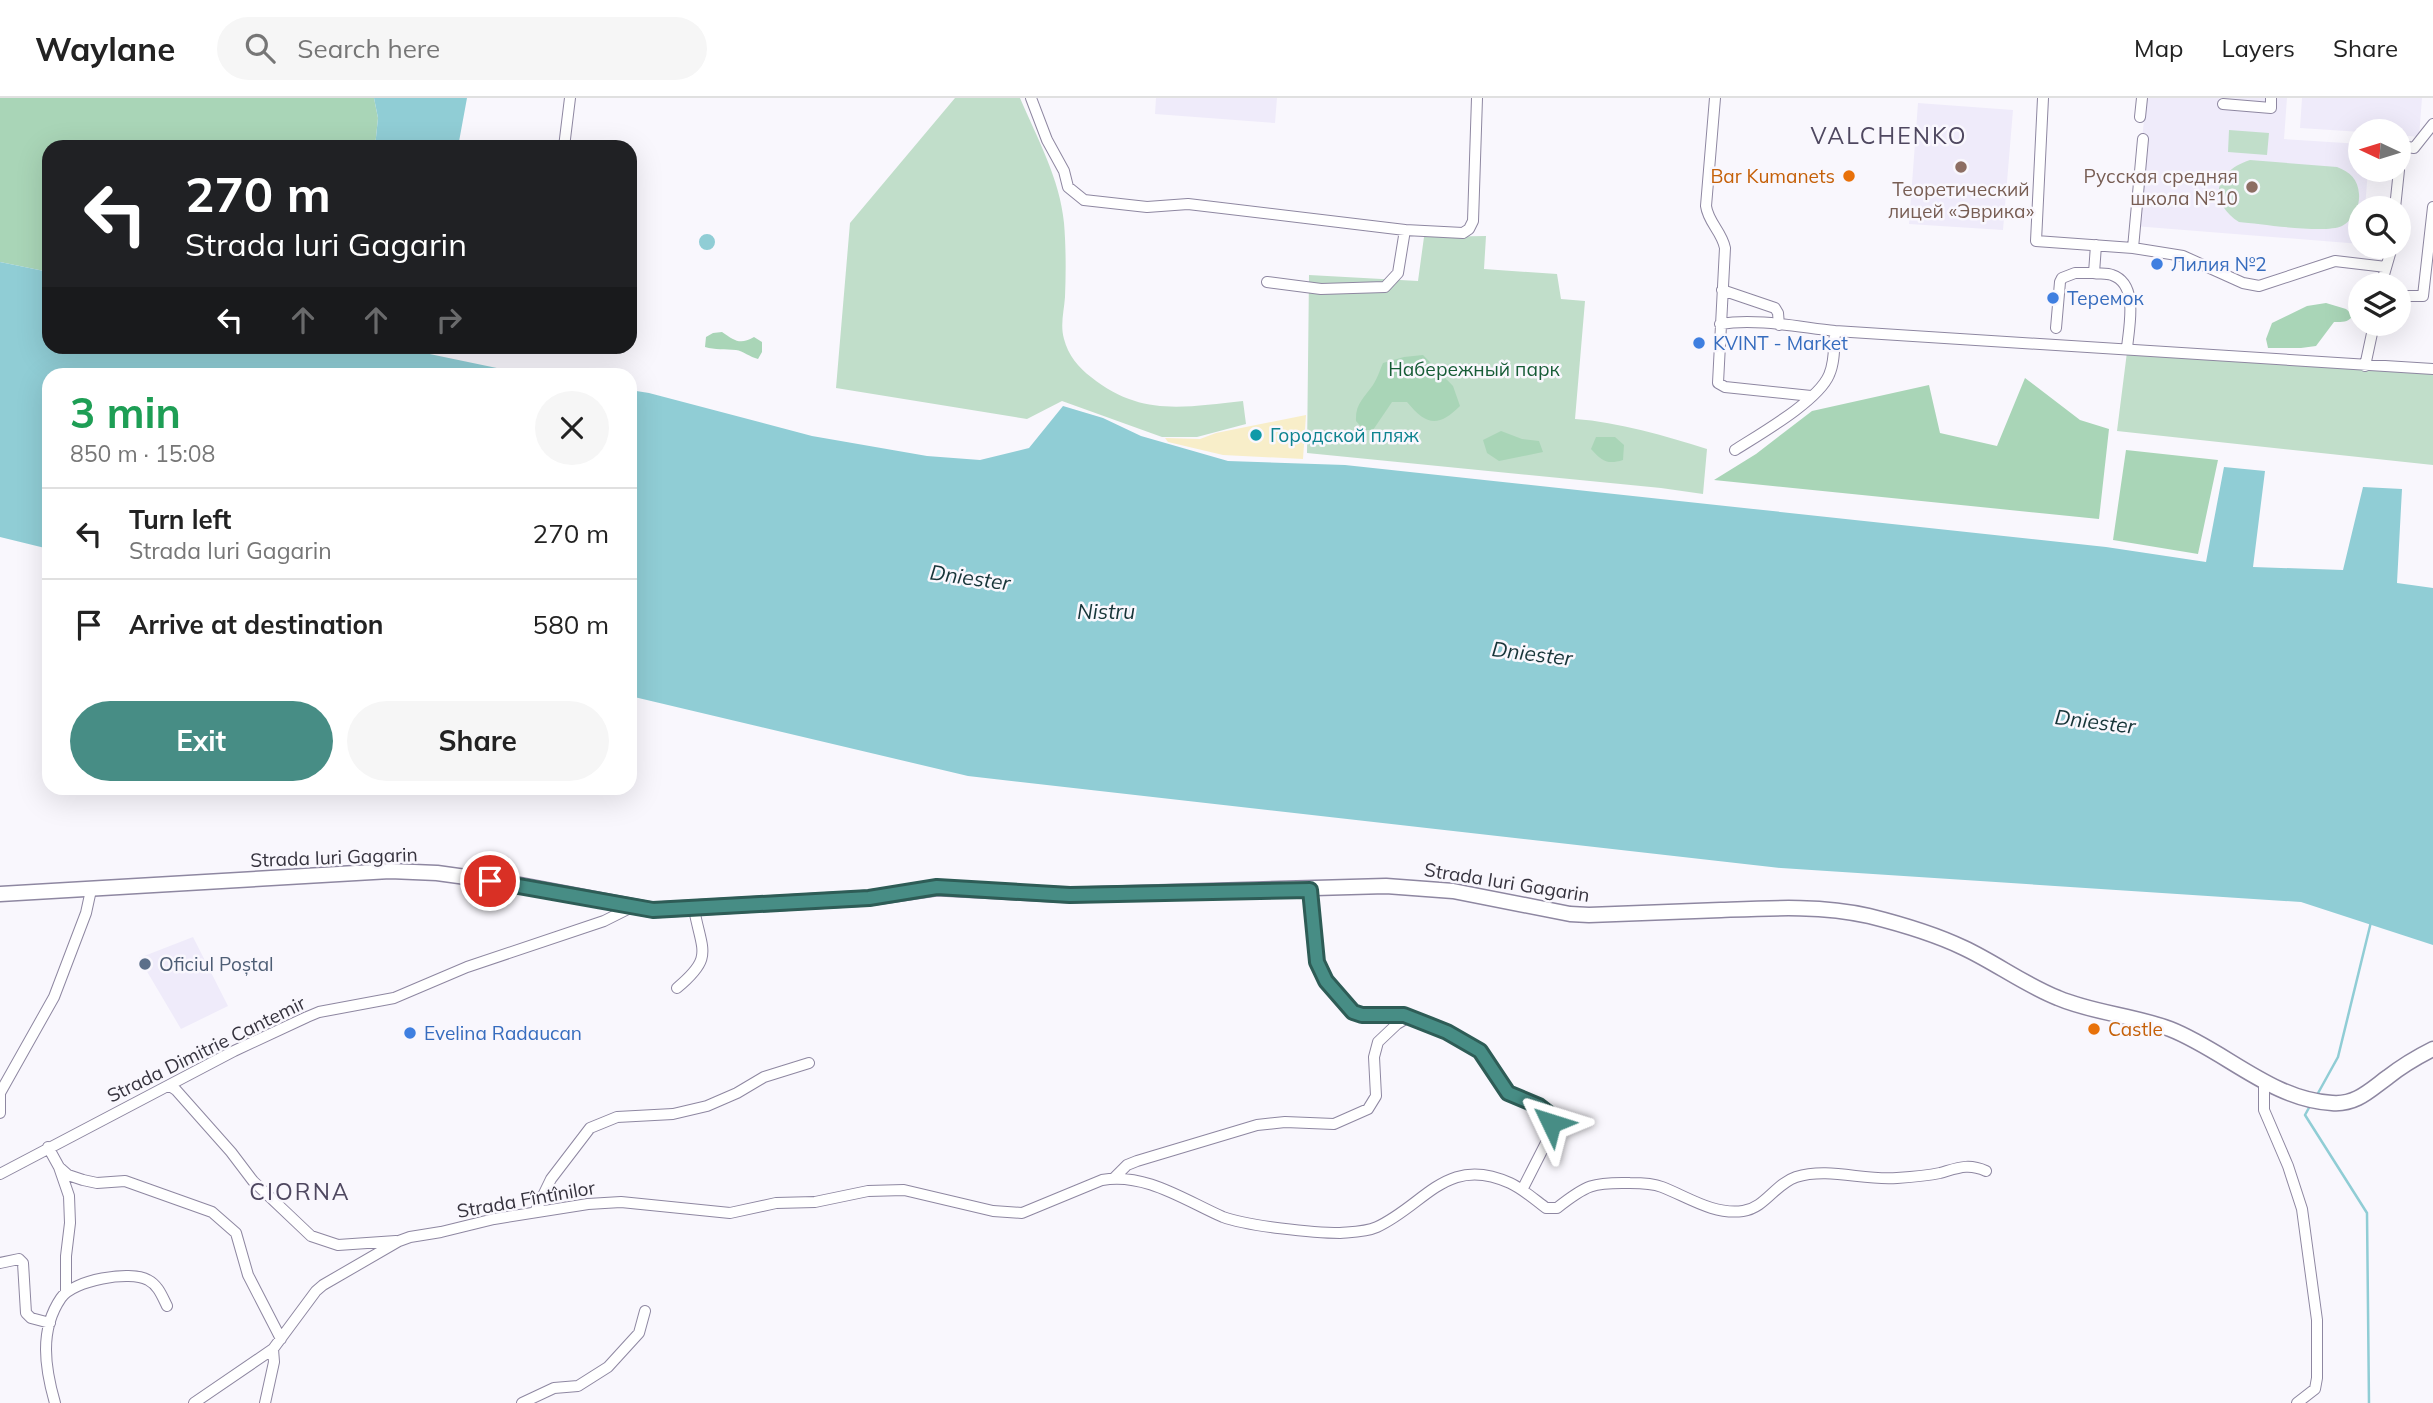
<!DOCTYPE html>
<meta charset="utf-8">
<style>
:root{--surface:#fff;--page:#f6f6f6;--text:#222;--muted:#767676;--line:#e0e0e0;--accent:#478d85}
body{margin:0;font-family:Mulish,sans-serif;background:var(--page);color:var(--text);height:100vh;display:flex;flex-direction:column;font-size:26px;white-space:nowrap}
*{box-sizing:border-box;margin:0}
p{font-size:23px;color:var(--muted)}
.icon{flex:none;width:38px;height:38px;fill:none;stroke:currentColor;stroke-width:2;stroke-linecap:round;stroke-linejoin:round}
.map{position:relative;flex:1;overflow:hidden}
.drawer{position:absolute;left:42px;top:270px;width:595px;height:427px;display:flex;flex-direction:column;background:var(--surface);border-radius:21px;box-shadow:0 7px 28px #0002}
.drawer>*{flex:none}
.hud{position:absolute;left:42px;top:42px;width:595px;height:214px;border-radius:21px;box-shadow:0 7px 28px #0002;background:#202124;color:#fff;overflow:hidden}
.needle{width:46px;rotate:274deg}
.tools{position:absolute;left:2348px;top:21px;display:grid;gap:14px}
.tools a{display:grid;place-items:center;width:63px;height:63px;border-radius:50%;background:var(--surface);box-shadow:0 7px 28px #0002;font-size:35px}
.pin{position:absolute;display:grid;place-items:center;width:60px;height:60px;color:#fff;margin:-30px;border:4px solid #fff;border-radius:50%;box-shadow:0 2px 7px #0007}
.me{position:absolute;width:77px;margin:-38px;rotate:311deg;stroke-linejoin:round;filter:drop-shadow(0 0 5px #0008)}
.turn{display:flex;align-items:center;gap:24px;height:147px;padding:0 28px;font-size:32px}
.turn .icon{width:91px;height:91px;stroke-width:2.5}
.turn b{display:block;font-size:49px;line-height:60px}
.lanes{display:flex;align-items:center;height:66px;padding:0 28px;background:#0003;justify-content:center;gap:35px;direction:ltr}
.lanes .off{opacity:.35}
.round{display:grid;place-items:center;flex:none;width:74px;height:74px;border-radius:37px;background:var(--page)}
.overview{display:flex;align-items:center;justify-content:space-between;height:119px;padding:0 28px}
h1{font-size:42px;font-weight:700;line-height:52px;color:#1e9e55}
.cta{display:flex;gap:14px;margin-top:auto;padding:14px 28px}
.cta a{flex:1;height:80px;border-radius:42px;background:var(--accent);color:#fff;font-size:28px;font-weight:700;line-height:80px;text-align:center}
.cta a+a{background:var(--page);color:var(--text)}
ul{padding:0;list-style:none}
li{display:flex;align-items:center;gap:21px;height:91px;padding:0 28px;border-top:2px solid var(--line)}
li div{flex:1}
li b{display:block;font-size:26px}
li em{font-style:normal}
header{display:flex;align-items:center;gap:42px;box-sizing:border-box;height:98px;padding:0 35px;background:var(--surface);border-bottom:2px solid var(--line)}
header strong{font-size:33px}
nav{display:flex;gap:38px;margin-inline-start:auto;font-size:24px}
.search{width:490px;height:63px;background:var(--page);display:flex;align-items:center;gap:18px;box-sizing:border-box;padding:0 24px;border-radius:38px;color:var(--muted);font-size:26px}
.map>svg:first-child{display:block}
</style>
<header>
<strong>Waylane</strong>
<div class="search"><svg class="icon" aria-label="search" viewBox="0 0 24 24"><circle cx="10" cy="10" r="6"/><path d="M15 15l6 6"/></svg>Search here</div>
<nav><a>Map</a><a>Layers</a><a>Share</a></nav>
</header>
<div class="map">
<svg width="2433" height="1305" viewBox="0 0 2433 1305">
<rect width="100%" height="100%" fill="#f9f7fd"/>
<path fill="#efebfa" d="M1156 0H1277L1275 25 1155 16Z
M2146 0H2287L2284 41 2361 46V72H2368L2365 110H2361V146L2134 128Z
M2302 0H2422L2419 39 2399 37V33L2361 34 2300 30Z
M1918 5 2013 12 2003 132 1909 126Z
M193 839 228 908 181 931 139 860Z"/>
<path fill="#c1deca" d="M955 0H1020C1037 40 1060 81 1064 125 1066 149 1066 175 1065 199 1064 213 1060 227 1064 241 1068 257 1079 270 1091 279 1141 319 1184 309 1243 303L1246 326 1197 339H1162L1062 303 1027 321 836 290 850 125Z
M2229 32 2269 35 2267 57 2228 54Z
M2250 62 2337 69C2350 74 2358 81 2359 96 2360 108 2354 122 2342 128 2325 136 2262 126 2239 124 2207 103 2215 73 2250 62Z
M1486 138 1484 171 1557 176 1561 201 1585 203 1575 321C1619 324 1665 338 1707 351L1703 396 1661 390 1307 355 1309 177 1418 183 1424 139Z
M2127 254 2433 276V367L2117 333Z"/>
<path fill="#a9d5b7" d="M0 0H374L378 20 375 49H49V174L0 164Z
M2326 205 2346 211 2353 217C2349 225 2341 224 2334 224L2316 248 2301 250H2268L2266 241 2272 225 2307 208Z
M722 234C735 243 740 247 754 239L762 244V254L758 261C750 259 743 253 736 252 725 251 715 252 705 249L706 239 713 235Z
M1423 257 1453 288 1460 308C1438 330 1426 327 1407 304H1392L1373 332H1364L1356 323C1355 306 1364 300 1373 287 1377 281 1380 272 1383 265L1404 259Z
M2025 280 2080 322 2109 331 2099 421 1714 382 1756 356 1812 313 1929 287 1940 335 1997 348Z
M1501 333 1522 341 1539 343 1543 354 1499 363 1487 355 1483 342Z
M1596 339H1615L1624 347 1623 362C1607 367 1602 363 1591 351Z
M2126 352 2218 362 2198 456 2113 442Z"/>
<path fill="#f8eec9" d="M1306 317 1303 361 1223 357 1168 344 1165 340 1200 341 1216 335Z"/>
<path fill="#90cdd5" d="M374 0H467L458 49H375L378 20Z
M699 144a8 8 0 1 1 16 0a8 8 0 1 1-16 0Z
M0 164 49 174V248L421 249 420 254 526 276H49V451L0 439Z
M630 292 649 295 812 338 927 358 980 362 1029 350 1063 308 1103 320 1141 338 1228 363 1345 367 2106 449 2206 464 2224 369 2265 373 2253 469 2343 472 2363 389 2402 391 2397 485 2433 490V847L2301 804 1781 770 968 678 630 598Z"/>
<g fill="none" stroke-linecap="round" stroke-linejoin="round">
<path stroke="#90cdd5" stroke-width="2.5" d="M2317 997 2338 959 2371 824
M2311 1006 2305 1017 2367 1115 2369 1305"/>
<defs>
<path id="street" d="M1031 0 1047 42 1064 73 1068 89 1084 102 1147 109 1188 106 1405 132 1463 135 1469 131 1473 123 1477 0
M1715 0 1706 108C1708 124 1722 134 1725 150L1718 285 1725 289 1811 298
M2043 0 2036 143 2133 150 2183 158 2243 185 2259 188 2335 163 2386 169
M2223 6 2271 10V0
M2140 19 2142 0
M564 49 570 0
M2399 68 2401 48 2414 50 2433 26
M2395 110 2399 72
M2096 147 2094 175C2099 176 2107 175 2112 177 2139 186 2129 228 2127 250
M2133 150 2143 41
M1267 184 1321 191 1385 189 1398 175 1405 132
M2381 187 2392 149
M1722 192 1775 210 1778 215 1779 227
M2399 198H2423L2433 109
M1720 226C1757 220 1798 229 1835 233L2433 271
M2056 230 2060 184 2062 180 2075 175H2094
M2365 268 2374 226
M1735 352C1760 336 1818 303 1829 277 1835 264 1834 247 1835 233
M1309 792 1317 864 1326 883 1353 914 1361 917 1409 919 1447 934 1480 953 1508 995 1539 1008 1548 1015 1551 1025 1550 1037 1522 1092
M677 890C714 859 702 854 694 811
M2264 983V1012L2288 1068 2302 1111 2317 1222V1280L2315 1291 2297 1305
M170 988 176 992 231 1054 253 1083 311 1138 338 1147 396 1143
M0 994V1015
M0 995 54 899 86 815 91 792
M48 1049 59 1069 69 1098 70 1125 66 1158V1193
M59 1069 68 1077 83 1082 97 1085 125 1083 212 1114 236 1135 248 1177 281 1241
M0 1076 234 953 307 919 319 914 394 900 467 869 604 823 632 809
M1114 1080 1127 1067 1137 1063 1257 1027 1285 1024 1334 1026 1368 1011 1376 998 1374 959 1378 944 1397 926 1409 919
M535 1114 551 1081 590 1030 617 1019 673 1016 707 1008 737 995 764 979 809 965
M0 1165 19 1161 23 1165 26 1215 31 1220 50 1225
M55 1305C45 1270 39 1232 61 1200 73 1182 130 1172 148 1182 158 1187 162 1198 167 1208
M194 1305 273 1251 316 1193 323 1187 399 1143 410 1139 441 1134 494 1121 588 1106 621 1104 730 1115 776 1105 815 1104 868 1093 904 1092 993 1113 1022 1115 1102 1082C1145 1074 1186 1103 1223 1119 1247 1128 1314 1135 1340 1135 1352 1134 1366 1134 1377 1129 1425 1107 1447 1056 1510 1085 1523 1091 1534 1101 1546 1110H1557C1586 1087 1593 1084 1630 1085 1640 1085 1652 1085 1662 1089 1688 1099 1713 1117 1743 1113 1765 1110 1775 1086 1796 1079 1829 1069 1864 1083 1897 1080 1912 1079 1926 1078 1940 1075 1958 1070 1968 1065 1986 1073
M265 1305 274 1264 273 1251
M522 1305 554 1290 578 1288 608 1269 639 1235 645 1213"/>
<path id="secondary" d="M0 796 390 773 437 775 510 785 653 812 869 800 937 790 1070 797 1386 788 1453 793 1570 816 1589 817C1633 815 1677 814 1721 812 1770 810 1821 807 1869 818 1901 826 1935 836 1964 850 1996 865 2025 887 2058 900 2093 915 2133 917 2170 931 2224 952 2272 1002 2332 1005 2356 1007 2370 992 2388 979 2402 968 2417 959 2433 951"/>
</defs>
<use href="#street" stroke="#8e87a1" stroke-width="12"/>
<use href="#secondary" stroke="#8e87a1" stroke-width="17"/>
<use href="#street" stroke="#fff" stroke-width="10"/>
<use href="#secondary" stroke="#fff" stroke-width="14"/>
</g>
<g fill="none" stroke-linecap="round" stroke-linejoin="round">
<defs>
<path id="route" d="M490 783 653 812 869 800 937 789 1070 797 1310 792 1317 864 1326 883 1353 914 1362 917H1404L1447 934 1480 953 1508 995 1539 1008 1548 1015 1551 1025"/>
</defs>
<use href="#route" stroke="#2e5c56" stroke-width="18"/>
<use href="#route" stroke="#478d85" stroke-width="12"/>
</g>
<g fill="#8d6e63" stroke="#f9f7fd" stroke-width="2.5">
<circle cx="1961" cy="69" r="7"/>
<circle cx="2252" cy="89" r="7"/>
</g>
<g fill="#e8710a" stroke="#f9f7fd" stroke-width="2.5">
<circle cx="1849" cy="78" r="7"/>
<circle cx="2094" cy="931" r="7"/>
</g>
<g fill="#3f7fe0" stroke="#f9f7fd" stroke-width="2.5">
<circle cx="2157" cy="166" r="7"/>
<circle cx="2053" cy="200" r="7"/>
<circle cx="1699" cy="245" r="7"/>
<circle cx="410" cy="935" r="7"/>
</g>
<circle fill="#0f9aa8" stroke="#f9f7fd" stroke-width="2.5" cx="1256" cy="337" r="7"/>
<circle fill="#5c6f8a" stroke="#f9f7fd" stroke-width="2.5" cx="145" cy="866" r="7"/>
<g text-anchor="middle" stroke-width="5" stroke-linejoin="round" paint-order="stroke">
<g font-size="19" fill="#c56008" stroke="#f9f7fd" text-anchor="end">
<text x="1835" y="85">Bar Kumanets</text>
<text x="2108" y="938" text-anchor="start">Castle</text>
</g>
<g font-size="19" fill="#785e54" stroke="#f9f7fd" text-anchor="end">
<text x="2238" y="85">Русская средняя<tspan x="2238" dy="22">школа №10</tspan></text>
<text x="1961" y="98" text-anchor="middle">Теоретический<tspan x="1961" dy="22">лицей «Эврика»</tspan></text>
</g>
<g font-size="19" fill="#366cbe" stroke="#f9f7fd" text-anchor="start">
<text x="2171" y="173">Лилия №2</text>
<text x="2067" y="207">Теремок</text>
<text x="1713" y="252">KVINT - Market</text>
<text x="424" y="942">Evelina Radaucan</text>
</g>
<g font-size="19" fill="#165c36" stroke="#f9f7fd">
<text x="1474" y="278">Набережный парк</text>
</g>
<g font-size="19" fill="#0d838f" stroke="#f9f7fd" text-anchor="start">
<text x="1270" y="344">Городской пляж</text>
</g>
<g font-size="19" fill="#36333e" stroke="#f9f7fd">
<text transform="translate(334 759) rotate(-2)" y="7">Strada Iuri Gagarin</text>
<text transform="translate(1507 784) rotate(9)" y="7">Strada Iuri Gagarin</text>
<text transform="translate(206 951) rotate(-26)" y="7">Strada Dimitrie Cantemir</text>
<text transform="translate(526 1101) rotate(-10)" y="7">Strada Fîntînilor</text>
</g>
<g font-size="19" fill="#4e5e75" stroke="#f9f7fd" text-anchor="start">
<text x="159" y="873">Oficiul Poștal</text>
</g>
<g font-size="21" font-style="italic" fill="#173539" stroke="#f9f7fd">
<text transform="translate(970 480) rotate(8)" y="7">Dniester</text>
<text x="1106" y="521">Nistru</text>
<text transform="translate(1532 556) rotate(7)" y="7">Dniester</text>
<text transform="translate(2095 624) rotate(7)" y="7">Dniester</text>
</g>
<g font-size="23" letter-spacing="2" fill="#4f4860" stroke="#f9f7fd">
<text x="1889" y="46">VALCHENKO</text>
<text x="300" y="1102">CIORNA</text>
</g>
</g>
</svg>
<div class="tools">
<a><svg class="needle" viewBox="-14 -14 28 28"><path d="M0-13l5 13h-10z" fill="#e53935"/><path d="M0 13l5-13h-10z" fill="#767676"/></svg></a>
<a><svg class="icon" aria-label="search" viewBox="0 0 24 24"><circle cx="10" cy="10" r="6"/><path d="M15 15l6 6"/></svg></a>
<a><svg class="icon" aria-label="layers" viewBox="0 0 24 24"><path d="M12 4l9 5-9 5-9-5zM3 14l9 5 9-5"/></svg></a>
</div>
<div class="pin" style="left:490px;top:783px;background:#d93025"><svg class="icon" aria-label="arrive" viewBox="0 0 24 24"><path d="M6 21V4h12l-3 4 3 4H6"/></svg></div>
<svg class="me" style="left:1551px;top:1025px" viewBox="-20 -20 40 40"><path d="M0-17L14 15 0 8-14 15z" fill="#478d85" stroke="#fff" stroke-width="4"/></svg>
<div class="hud">
<div class="turn"><svg class="icon" aria-label="left" viewBox="0 0 24 24"><path d="M17 20v-9H6M10 6l-5 5 5 5"/></svg><div><b>270 m</b>Strada Iuri Gagarin</div></div>
<div class="lanes"><svg class="icon" aria-label="left" viewBox="0 0 24 24"><path d="M17 20v-9H6M10 6l-5 5 5 5"/></svg><svg class="icon off" aria-label="ahead" viewBox="0 0 24 24"><path d="M12 20V5M6 11l6-6 6 6"/></svg><svg class="icon off" aria-label="ahead" viewBox="0 0 24 24"><path d="M12 20V5M6 11l6-6 6 6"/></svg><svg class="icon off" aria-label="right" viewBox="0 0 24 24"><path d="M7 20v-9h11M14 6l5 5-5 5"/></svg></div>
</div>
<section class="drawer">
<div class="overview"><div><h1>3 min</h1><p>850 m · 15:08</p></div><a class="round"><svg class="icon" aria-label="close" viewBox="0 0 24 24"><path d="M6 6l12 12M18 6L6 18"/></svg></a></div>
<ul>
<li><svg class="icon" aria-label="left" viewBox="0 0 24 24"><path d="M17 20v-9H6M10 6l-5 5 5 5"/></svg><div><b>Turn left</b><p>Strada Iuri Gagarin</p></div><em>270 m</em></li>
<li><svg class="icon" aria-label="arrive" viewBox="0 0 24 24"><path d="M6 21V4h12l-3 4 3 4H6"/></svg><div><b>Arrive at destination</b></div><em>580 m</em></li>
</ul>
<div class="cta"><a>Exit</a><a>Share</a></div>
</section>
</div>
